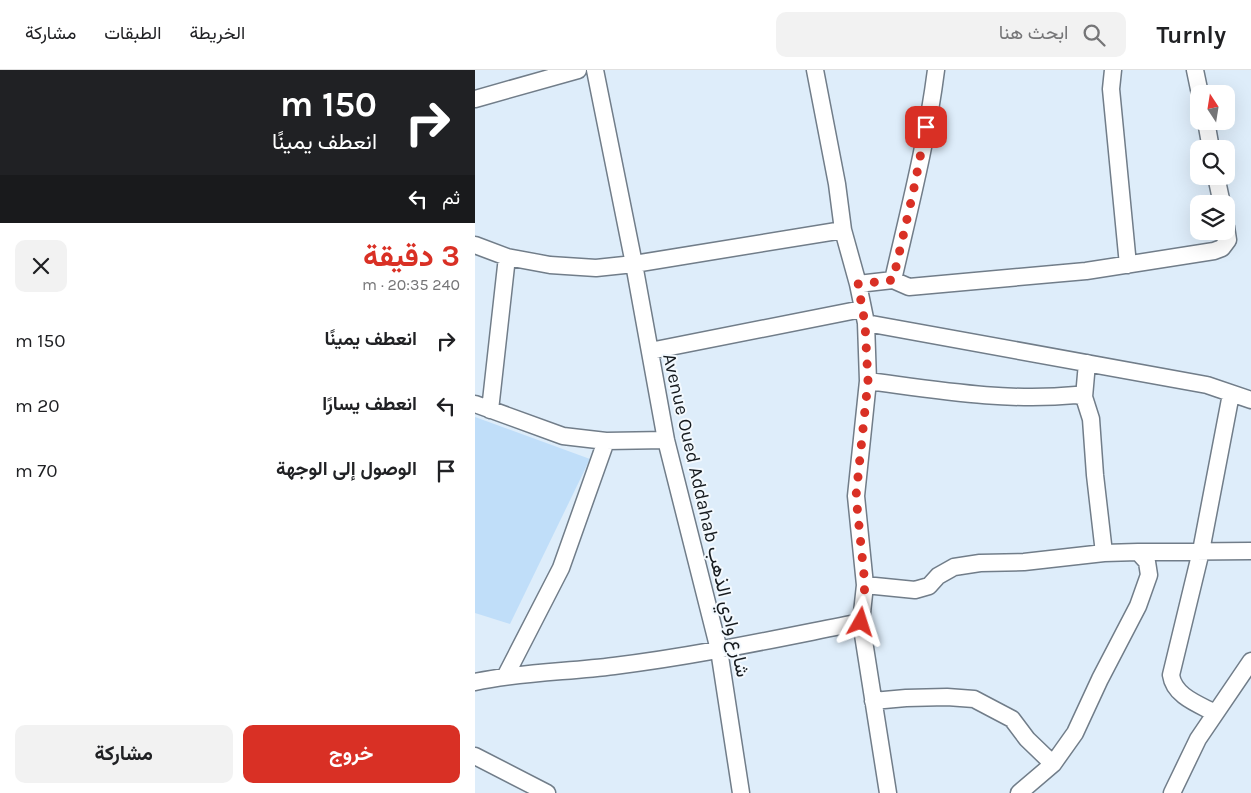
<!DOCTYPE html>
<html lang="ar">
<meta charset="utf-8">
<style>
:root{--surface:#fff;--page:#f2f2f2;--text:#202124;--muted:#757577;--line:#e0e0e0;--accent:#d93025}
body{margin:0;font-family:Karla,Vazirmatn,sans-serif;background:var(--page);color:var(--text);direction:rtl;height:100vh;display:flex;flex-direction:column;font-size:19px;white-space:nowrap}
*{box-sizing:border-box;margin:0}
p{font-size:16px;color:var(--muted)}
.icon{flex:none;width:28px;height:28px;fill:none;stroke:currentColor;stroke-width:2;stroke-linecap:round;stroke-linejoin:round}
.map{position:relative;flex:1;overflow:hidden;direction:ltr}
.sheet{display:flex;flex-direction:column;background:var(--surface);width:475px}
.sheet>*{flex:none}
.hud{background:#202124;color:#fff;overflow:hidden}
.needle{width:32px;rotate:348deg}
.tools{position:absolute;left:715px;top:15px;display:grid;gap:10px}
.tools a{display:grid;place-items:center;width:45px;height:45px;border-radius:10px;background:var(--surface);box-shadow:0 5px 20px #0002;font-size:25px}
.pin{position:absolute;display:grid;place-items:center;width:42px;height:42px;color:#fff;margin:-21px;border-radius:10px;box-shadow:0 2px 8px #0006}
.me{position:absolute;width:55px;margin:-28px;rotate:6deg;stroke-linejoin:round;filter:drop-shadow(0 0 4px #0008)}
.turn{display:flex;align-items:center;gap:18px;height:105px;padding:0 15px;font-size:22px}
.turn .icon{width:65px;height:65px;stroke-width:2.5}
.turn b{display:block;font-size:35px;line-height:42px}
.then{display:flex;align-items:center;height:48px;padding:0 15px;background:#0003;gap:10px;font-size:19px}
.round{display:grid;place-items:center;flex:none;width:52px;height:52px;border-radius:10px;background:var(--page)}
.headline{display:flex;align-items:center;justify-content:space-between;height:85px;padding:0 15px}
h1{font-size:30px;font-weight:700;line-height:38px;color:var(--accent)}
.primary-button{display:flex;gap:10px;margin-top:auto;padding:10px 15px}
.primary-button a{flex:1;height:58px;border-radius:10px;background:var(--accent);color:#fff;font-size:20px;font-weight:700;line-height:58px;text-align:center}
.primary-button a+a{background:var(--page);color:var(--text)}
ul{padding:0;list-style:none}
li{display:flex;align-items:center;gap:15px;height:65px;padding:0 15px}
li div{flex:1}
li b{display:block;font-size:19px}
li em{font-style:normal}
header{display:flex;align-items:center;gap:30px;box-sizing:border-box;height:70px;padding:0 25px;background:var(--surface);border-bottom:1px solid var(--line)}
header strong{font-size:24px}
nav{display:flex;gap:28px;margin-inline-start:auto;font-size:18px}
.search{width:350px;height:45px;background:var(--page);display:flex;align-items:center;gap:12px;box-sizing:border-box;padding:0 18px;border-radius:10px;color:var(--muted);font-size:19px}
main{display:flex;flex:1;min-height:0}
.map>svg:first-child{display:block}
</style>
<header>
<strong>Turnly</strong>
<div class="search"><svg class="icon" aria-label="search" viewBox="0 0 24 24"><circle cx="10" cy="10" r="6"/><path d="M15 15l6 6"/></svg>ابحث هنا</div>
<nav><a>الخريطة</a><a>الطبقات</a><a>مشاركة</a></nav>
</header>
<main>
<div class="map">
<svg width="776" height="723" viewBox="0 0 776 723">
<rect width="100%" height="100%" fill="#deedfa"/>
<path fill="#c0def9" d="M0 347 115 389 35 554 0 543Z"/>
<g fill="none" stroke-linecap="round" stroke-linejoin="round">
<defs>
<path id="street" d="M120 0 159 194 191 370 244 580 266 723
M340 0 362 114 368 160 383 214 391 253 393 311 381 426 390 515 386 552 413 723
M638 0 636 19 653 195
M720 0 725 24
M0 29 103 0
M731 51 736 79
M741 106 747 134
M0 175 32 187 75 195 121 198 159 194 368 160
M418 210C434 140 452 71 461 0
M383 214 418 210 434 217 611 201 739 181 747 178 753 170 751 157
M391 253 732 315 776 330
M175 281 387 239
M393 311C462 320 531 332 601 325L609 327 616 349 620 405 629 483
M609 327 612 293
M0 334 88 366 131 371
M15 340 32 187
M663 482 776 481
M390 515 440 520 454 516 463 506 479 497 505 493 549 492 629 483 663 482 672 492 674 505 663 536 625 609 600 663 578 694 544 723
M31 605 86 498 131 371 191 370
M0 612C46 602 93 602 139 596 222 586 304 568 386 552
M398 631 431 628 472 627 499 629 537 649 552 669 578 694
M740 643C723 634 699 626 696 605L726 481 756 324
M0 686 72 723
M697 723 723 669 776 591"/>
</defs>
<use href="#street" stroke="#717d89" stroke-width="19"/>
<use href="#street" stroke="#fff" stroke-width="16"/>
</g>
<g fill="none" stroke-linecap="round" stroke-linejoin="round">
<path stroke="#d93025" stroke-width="9" stroke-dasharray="0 16.2" d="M386 552 390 515 381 426 393 311 390 254 383 214 418 210 438 123 451 57"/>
</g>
<g text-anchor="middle" stroke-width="4" stroke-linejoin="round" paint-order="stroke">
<g font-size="19" fill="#151a1e" stroke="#f3f9fe">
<text transform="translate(232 445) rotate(77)" y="7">Avenue Oued Addahab شارع وادي الذهب</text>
</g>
</g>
</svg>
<div class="tools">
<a><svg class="needle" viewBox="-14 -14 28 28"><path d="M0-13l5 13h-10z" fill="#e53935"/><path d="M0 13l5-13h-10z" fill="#757577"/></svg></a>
<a><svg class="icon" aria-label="search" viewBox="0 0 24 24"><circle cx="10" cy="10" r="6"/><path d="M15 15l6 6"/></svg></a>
<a><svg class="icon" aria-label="layers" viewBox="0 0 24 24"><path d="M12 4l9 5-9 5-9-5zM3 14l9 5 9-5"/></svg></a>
</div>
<div class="pin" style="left:451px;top:57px;background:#d93025"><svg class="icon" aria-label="arrive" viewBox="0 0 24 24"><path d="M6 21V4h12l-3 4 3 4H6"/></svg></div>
<svg class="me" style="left:386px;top:552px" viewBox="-20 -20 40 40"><path d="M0-17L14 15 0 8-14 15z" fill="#d93025" stroke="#fff" stroke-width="4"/></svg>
</div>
<section class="sheet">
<div class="hud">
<div class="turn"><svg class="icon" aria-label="right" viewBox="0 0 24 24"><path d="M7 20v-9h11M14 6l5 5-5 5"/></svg><div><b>150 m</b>انعطف يمينًا</div></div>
<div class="then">ثم<svg class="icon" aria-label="left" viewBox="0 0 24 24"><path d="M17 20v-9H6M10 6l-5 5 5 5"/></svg></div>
</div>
<div class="headline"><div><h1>3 دقيقة</h1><p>240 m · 20:35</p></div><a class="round"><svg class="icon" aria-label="close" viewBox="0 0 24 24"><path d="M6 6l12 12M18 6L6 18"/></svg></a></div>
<ul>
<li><svg class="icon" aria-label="right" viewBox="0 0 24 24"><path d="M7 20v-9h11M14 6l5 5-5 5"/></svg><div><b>انعطف يمينًا</b></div><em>150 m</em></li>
<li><svg class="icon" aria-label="left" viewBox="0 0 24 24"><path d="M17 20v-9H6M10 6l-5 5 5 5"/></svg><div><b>انعطف يسارًا</b></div><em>20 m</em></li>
<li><svg class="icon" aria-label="arrive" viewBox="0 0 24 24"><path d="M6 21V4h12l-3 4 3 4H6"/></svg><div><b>الوصول إلى الوجهة</b></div><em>70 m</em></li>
</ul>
<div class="primary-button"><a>خروج</a><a>مشاركة</a></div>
</section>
</main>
